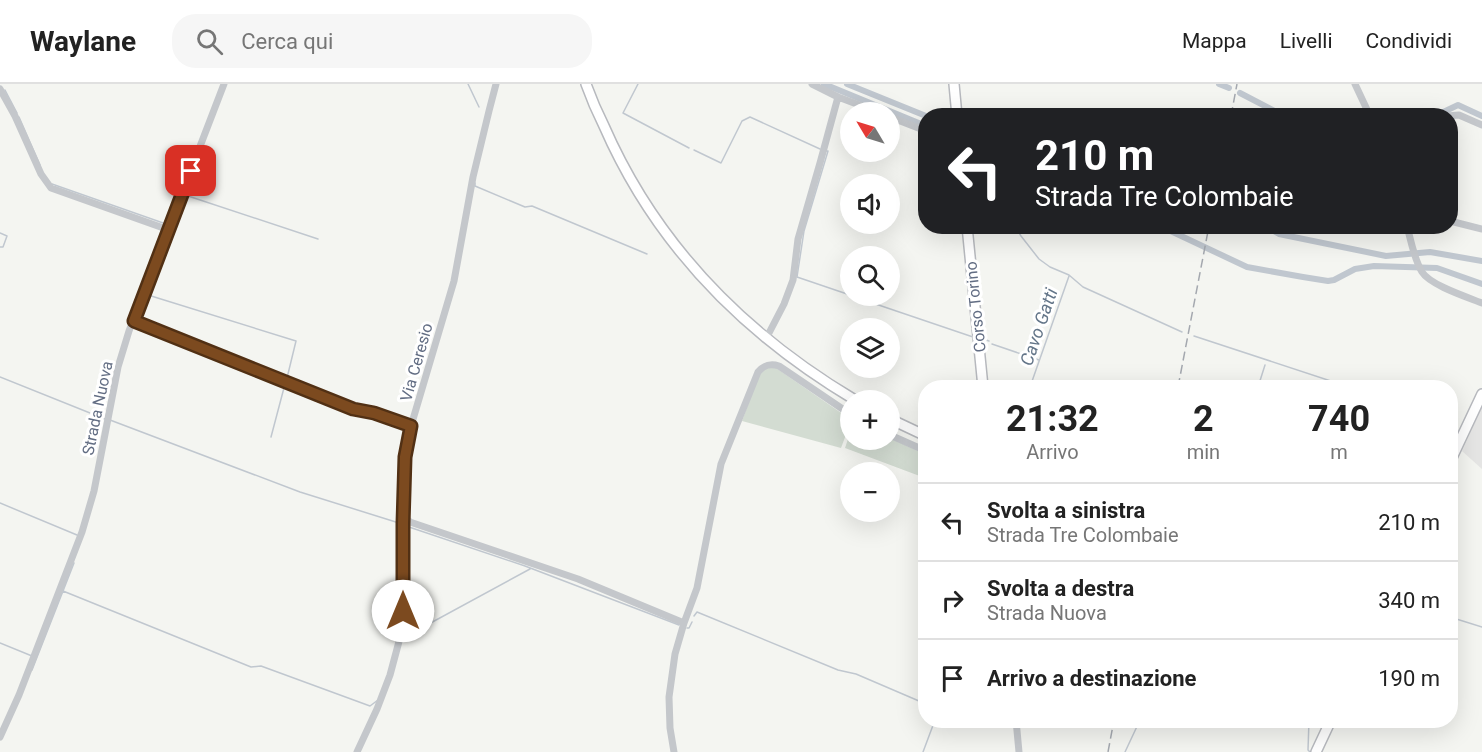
<!DOCTYPE html>
<html lang="it">
<meta charset="utf-8">
<style>
:root{--surface:#fff;--page:#f6f6f6;--text:#222;--muted:#767676;--line:#e0e0e0}
body{margin:0;font-family:Roboto,sans-serif;background:var(--page);color:var(--text);height:100vh;display:flex;flex-direction:column;font-size:22px;white-space:nowrap}
*{box-sizing:border-box;margin:0}
p{font-size:20px;color:var(--muted)}
.icon{flex:none;width:33px;height:33px;fill:none;stroke:currentColor;stroke-width:2;stroke-linecap:round;stroke-linejoin:round}
.map{position:relative;flex:1;overflow:hidden}
.sheet{position:absolute;left:918px;top:296px;width:540px;height:348px;display:flex;flex-direction:column;background:var(--surface);border-radius:24px;box-shadow:0 6px 24px #0002}
.sheet>*{flex:none}
.hud{position:absolute;left:918px;top:24px;width:540px;height:126px;border-radius:24px;box-shadow:0 6px 24px #0002;background:#202124;color:#fff;overflow:hidden}
.needle{width:39px;rotate:308deg}
.fabs{position:absolute;left:840px;top:18px;display:grid;gap:12px}
.fabs a{display:grid;place-items:center;width:60px;height:60px;border-radius:50%;background:var(--surface);box-shadow:0 6px 24px #0002;font-size:30px}
.pin{position:absolute;display:grid;place-items:center;width:51px;height:51px;color:#fff;margin:-26px;border-radius:12px;box-shadow:0 3px 9px #0006}
.me{position:absolute;width:66px;margin:-33px;rotate:0deg;stroke-linejoin:round;filter:drop-shadow(0 0 4px #0008)}
.turn{display:flex;align-items:center;gap:21px;height:126px;padding:0 18px;font-size:27px}
.turn .icon{width:78px;height:78px;stroke-width:2.5}
.turn b{display:block;font-size:42px;line-height:51px}
.eta{display:flex;justify-content:space-evenly;align-items:center;height:102px;text-align:center}
.eta b{font-size:36px;font-weight:700;line-height:42px}
ul{padding:0;list-style:none}
li{display:flex;align-items:center;gap:18px;height:78px;padding:0 18px;border-top:2px solid var(--line)}
li div{flex:1}
li b{display:block;font-size:22px}
li em{font-style:normal}
header{display:flex;align-items:center;gap:36px;box-sizing:border-box;height:84px;padding:0 30px;background:var(--surface);border-bottom:2px solid var(--line)}
header strong{font-size:28px}
nav{display:flex;gap:33px;margin-inline-start:auto;font-size:21px}
.search{width:420px;height:54px;background:var(--page);display:flex;align-items:center;gap:15px;box-sizing:border-box;padding:0 21px;border-radius:24px;color:var(--muted);font-size:22px}
.map>svg:first-child{display:block}
</style>
<header>
<strong>Waylane</strong>
<div class="search"><svg class="icon" aria-label="search" viewBox="0 0 24 24"><circle cx="10" cy="10" r="6"/><path d="M15 15l6 6"/></svg>Cerca qui</div>
<nav><a>Mappa</a><a>Livelli</a><a>Condividi</a></nav>
</header>
<div class="map">
<svg width="1482" height="668" viewBox="0 0 1482 668">
<rect width="100%" height="100%" fill="#f4f5f1"/>
<path fill="#e5e5e4" d="M1482 323V385L1462 367Z"/>
<path fill="#d3dcd2" d="M766 284H776L850 335V340L841 364 742 337 759 291Z
M850 349V356H890V354L924 370 925 372V394L845 364Z"/>
<g fill="none" stroke-linecap="round" stroke-linejoin="round">
<path stroke="#c0c7cf" stroke-width="1.5" d="M468 0 479 23
M638 0 623 29 689 64
M5 6 17 29
M19 33 40 81
M694 66 721 79 742 37 750 33 820 65
M826 67H828L804 147 797 193 850 211
M475 99V102L525 123 532 122 647 170
M52 100 166 140
M185 111 318 155
M1015 142 1021 152 1039 175 1050 183 1069 191 1083 203 1182 248
M0 149 7 152 3 163H0
M148 211 296 257 287 294
M852 212 973 253
M1194 252 1349 303
M983 255 989 257
M992 260 1039 276
M977 289 978 303
M0 293 105 335
M1030 303 1069 192
M1258 303 1265 281
M110 336 300 408 399 439
M271 353 285 300
M0 419 77 451
M406 442 525 482 679 541
M63 507 251 583 261 582 370 622 378 616
M694 532 697 528 838 586 856 590 926 620
M1450 533 1482 543
M687 544H689L692 538
M404 546 414 548 530 485
M0 559 32 572
M32 586 74 479
M1309 636 1308 666 1310 668
M923 668 935 636
M1125 668 1140 636"/>
<path stroke="#c0c7cf" stroke-width="6" d="M824 0 926 42
M847 0 926 32
M1219 0 1229 4
M1240 9 1284 32
M1435 32 1458 21 1482 32
M1160 142 1247 183 1303 193 1328 197 1334 196 1355 185 1374 182 1437 184 1482 200
M1265 142 1279 150 1386 172 1430 168 1482 177"/>
<defs>
<path id="major" d="M586 0C591 14 597 28 604 42 656 161 744 250 855 316
M954 0 957 32
M967 142 983 303
M890 335 926 352
M1450 378 1482 310
M1316 668 1331 636"/>
</defs>
<use href="#major" stroke="#b7b9be" stroke-width="12"/>
<path stroke="#c4c7cb" stroke-width="7" d="M812 0 838 13 878 28
M1355 0 1370 32
M0 5 15 32 41 90 51 104 169 146
M1447 32 1459 31 1482 41
M890 33 926 47
M1450 137 1482 145
M1407 142C1411 157 1414 175 1422 188 1430 201 1467 213 1482 219
M134 237 353 325 374 329 411 342
M769 249 784 220 793 196 798 155 820 79 838 13
M890 351 926 367
M403 432 410 438 578 495 684 539
M1016 636 1019 668
M0 653 19 611 82 448 94 407 118 283 129 247 224 0
M357 668 377 625 390 591 401 550 403 527V440L405 373 411 342 454 197 473 93 489 27 496 0
M674 668 670 644 669 613 675 570 684 539 697 504 721 380 758 288C764 281 770 279 779 282L850 330"/>
<use href="#major" stroke="#fff" stroke-width="9"/>
<path stroke="#a4a8af" stroke-width="1.5" stroke-dasharray="9 4.5" stroke-linecap="butt" d="M1231 32 1237 0
M1178 303 1209 142
M1108 668 1114 636"/>
</g>
<g fill="none" stroke-linecap="round" stroke-linejoin="round">
<defs>
<path id="route" d="M191 87 134 237 353 325 374 329 411 342 405 373 403 440V527"/>
</defs>
<use href="#route" stroke="#513014" stroke-width="15"/>
<use href="#route" stroke="#7c4a1f" stroke-width="10"/>
</g>
<g text-anchor="middle" stroke-width="6" stroke-linejoin="round" paint-order="stroke">
<g font-size="16" fill="#626d83" stroke="#fff">
<text transform="translate(975 223) rotate(-96)" y="6">Corso Torino</text>
<text transform="translate(416 278) rotate(-74)" y="6">Via Ceresio</text>
<text transform="translate(97 324) rotate(-78)" y="6">Strada Nuova</text>
</g>
<g font-size="18" font-style="italic" fill="#637588" stroke="#fff">
<text transform="translate(1039 243) rotate(-71)" y="6">Cavo Gatti</text>
</g>
</g>
</svg>
<div class="fabs">
<a><svg class="needle" viewBox="-14 -14 28 28"><path d="M0-13l5 13h-10z" fill="#e53935"/><path d="M0 13l5-13h-10z" fill="#767676"/></svg></a>
<a><svg class="icon" aria-label="sound" viewBox="0 0 24 24"><path d="M4 9h4l5-4v14l-5-4H4zM17 9q2 3 0 6"/></svg></a>
<a><svg class="icon" aria-label="search" viewBox="0 0 24 24"><circle cx="10" cy="10" r="6"/><path d="M15 15l6 6"/></svg></a>
<a><svg class="icon" aria-label="layers" viewBox="0 0 24 24"><path d="M12 4l9 5-9 5-9-5zM3 14l9 5 9-5"/></svg></a>
<a>+</a>
<a>−</a>
</div>
<div class="pin" style="left:191px;top:87px;background:#d93025"><svg class="icon" aria-label="arrive" viewBox="0 0 24 24"><path d="M6 21V4h12l-3 4 3 4H6"/></svg></div>
<svg class="me" style="left:403px;top:527px" viewBox="-20 -20 40 40"><circle r="19" fill="#fff"/><path d="M0-13L10 11 0 6-10 11z" fill="#7c4a1f"/></svg>
<div class="hud">
<div class="turn"><svg class="icon" aria-label="left" viewBox="0 0 24 24"><path d="M17 20v-9H6M10 6l-5 5 5 5"/></svg><div><b>210 m</b>Strada Tre Colombaie</div></div>
</div>
<section class="sheet">
<div class="eta">
<div><b>21:32</b><p>Arrivo</p></div>
<div><b>2</b><p>min</p></div>
<div><b>740</b><p>m</p></div>
</div>
<ul>
<li><svg class="icon" aria-label="left" viewBox="0 0 24 24"><path d="M17 20v-9H6M10 6l-5 5 5 5"/></svg><div><b>Svolta a sinistra</b><p>Strada Tre Colombaie</p></div><em>210 m</em></li>
<li><svg class="icon" aria-label="right" viewBox="0 0 24 24"><path d="M7 20v-9h11M14 6l5 5-5 5"/></svg><div><b>Svolta a destra</b><p>Strada Nuova</p></div><em>340 m</em></li>
<li><svg class="icon" aria-label="arrive" viewBox="0 0 24 24"><path d="M6 21V4h12l-3 4 3 4H6"/></svg><div><b>Arrivo a destinazione</b></div><em>190 m</em></li>
</ul>
</section>
</div>
